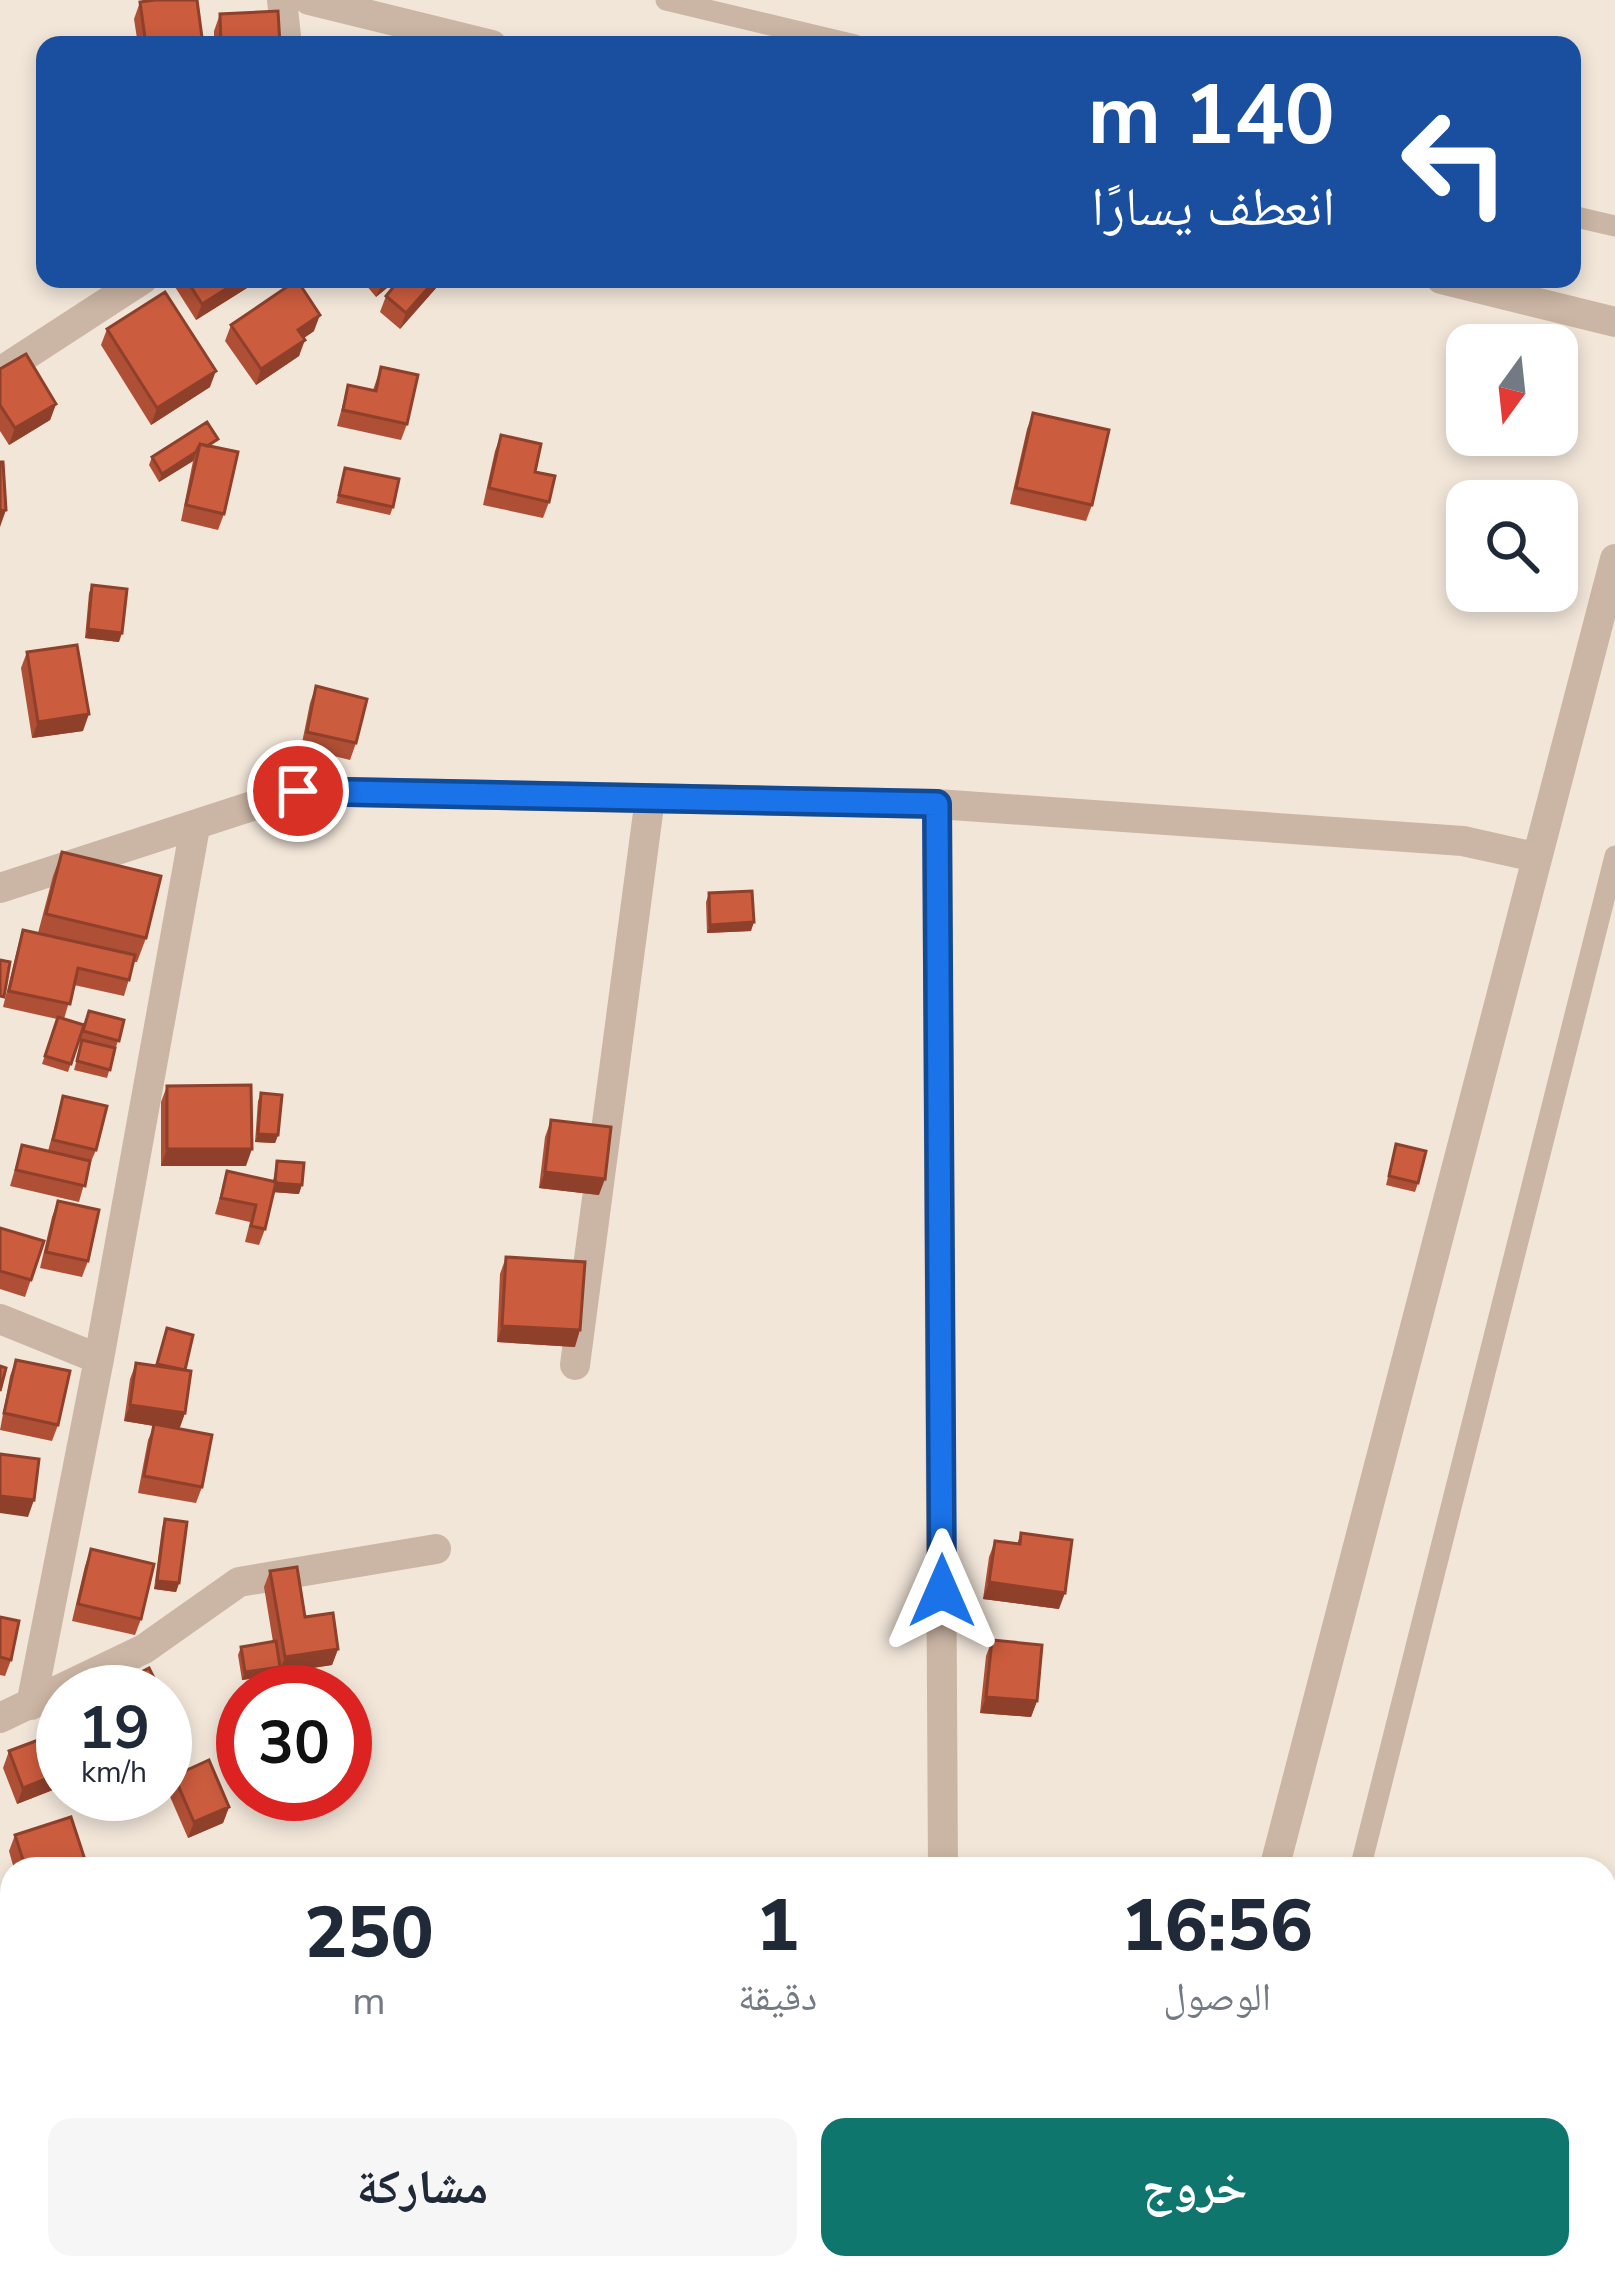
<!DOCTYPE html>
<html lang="ar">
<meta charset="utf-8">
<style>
:root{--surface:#fff;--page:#f6f6f7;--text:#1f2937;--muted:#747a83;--accent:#0f766e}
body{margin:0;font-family:"Nunito Sans","Noto Naskh Arabic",sans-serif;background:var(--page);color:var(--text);direction:rtl;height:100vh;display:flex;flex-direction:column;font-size:45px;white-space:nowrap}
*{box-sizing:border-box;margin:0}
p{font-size:39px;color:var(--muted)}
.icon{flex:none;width:66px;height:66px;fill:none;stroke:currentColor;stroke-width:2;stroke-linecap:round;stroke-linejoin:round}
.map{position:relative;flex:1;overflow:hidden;direction:ltr}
.sheet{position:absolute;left:0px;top:1857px;width:1617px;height:423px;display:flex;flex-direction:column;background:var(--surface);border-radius:36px 36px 0 0;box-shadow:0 6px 18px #0003;direction:rtl}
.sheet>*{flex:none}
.top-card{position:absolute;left:36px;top:36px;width:1545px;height:252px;border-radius:24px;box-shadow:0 6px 18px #0003;direction:rtl;background:#1a4fa0;color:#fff;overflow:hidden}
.needle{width:78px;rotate:195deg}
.tools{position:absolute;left:1446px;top:324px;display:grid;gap:24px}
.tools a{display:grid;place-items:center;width:132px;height:132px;border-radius:24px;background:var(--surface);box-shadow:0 6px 18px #0003;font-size:60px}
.speed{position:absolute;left:36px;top:1665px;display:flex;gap:24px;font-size:60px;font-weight:700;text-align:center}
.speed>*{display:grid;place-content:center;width:156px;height:156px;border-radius:50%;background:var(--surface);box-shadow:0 6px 18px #0003;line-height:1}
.speed small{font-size:30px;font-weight:400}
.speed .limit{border:18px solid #d22;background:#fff;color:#111}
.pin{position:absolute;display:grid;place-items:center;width:102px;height:102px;color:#fff;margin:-51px;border:6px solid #fff;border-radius:50%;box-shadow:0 3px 12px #0007}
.me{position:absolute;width:132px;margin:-66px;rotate:0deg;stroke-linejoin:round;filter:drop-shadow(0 0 9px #0008)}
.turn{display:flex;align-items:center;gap:42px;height:252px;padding:0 48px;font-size:54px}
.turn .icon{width:156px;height:156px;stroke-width:2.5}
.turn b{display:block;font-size:84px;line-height:102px}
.eta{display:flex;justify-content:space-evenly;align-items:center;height:204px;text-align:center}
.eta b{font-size:72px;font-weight:800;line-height:84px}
.primary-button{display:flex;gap:24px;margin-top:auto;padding:24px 48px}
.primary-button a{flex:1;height:138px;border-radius:24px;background:var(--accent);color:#fff;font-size:48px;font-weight:800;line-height:138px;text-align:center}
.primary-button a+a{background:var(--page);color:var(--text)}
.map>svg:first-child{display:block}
</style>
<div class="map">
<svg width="1615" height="2278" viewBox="0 0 1615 2278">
<rect width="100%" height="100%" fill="#f2e6d9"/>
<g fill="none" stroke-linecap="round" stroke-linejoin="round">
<path stroke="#cbb5a4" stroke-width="21" d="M666 0 855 45
M1572 216 1615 226
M1360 1869 1615 856
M1256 2278 1259 2268"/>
<path stroke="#cbb5a4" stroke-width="30" d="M282 0 287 45
M309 0 492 45
M1441 279 1615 322
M0 372 143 279
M937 804 943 1869
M0 888 298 791 937 804 1463 841 1535 857
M0 1319 99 1359
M575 1365 650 798
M31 1705 99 1359 195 827
M0 1718 144 1649 239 1582 436 1549
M1274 1869 1615 559
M0 2091 12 2104
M0 2247 12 2245
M204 2268 205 2278
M618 2268 622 2278
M1169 2278 1172 2268"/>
</g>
<path fill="#af4f35" d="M140 2 203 45H138L134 19Z
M220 14 280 45H214V31Z
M45 217V256L38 234Z
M170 279H250L247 288 196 320Z
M361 279H395L393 283 376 297Z
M444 279 400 329 380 312 386 296Z
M231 325 314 331 304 338 299 356 256 385 225 341Z
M107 329 210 387 151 425 101 345Z
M381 367 407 424 401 440 337 426 348 385 373 390Z
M0 369 56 404 50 420 9 445 0 431Z
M1033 413 1092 505 1086 521 1010 504 1027 429Z
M501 435 535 472 549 502 543 518 483 505 495 451Z
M215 447 224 514 218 530 181 521 193 461 159 482 149 465 152 457Z
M345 468 393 507 390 515 336 503Z
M92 585 119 642 85 638 89 593Z
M27 652 83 731 32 738 21 668Z
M316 686 356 743 350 760 301 748 310 703Z
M62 852 146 938 137 962H134L124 996 74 985 64 1019 84 1025 68 1072 42 1064 57 1019 3 1007 18 946 23 930 38 933 53 876Z
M709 893 751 931 707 933 706 902Z
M89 1011 124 1020 107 1078 74 1070 82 1040 87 1041 80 1039Z
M167 1086 246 1166H161V1102Z
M261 1093 278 1135 275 1143 255 1142 258 1101Z
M63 1096 96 1150 89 1166 79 1202 10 1186 22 1145 48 1151Z
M551 1120 599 1195 539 1188 545 1137Z
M1396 1144 1418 1183 1415 1192 1386 1185Z
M277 1161 299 1194 273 1192 265 1229 259 1245 245 1242 250 1222 215 1214 227 1171 273 1181Z
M58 1201 88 1261 82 1277 40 1268 52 1217Z
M0 1228 44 1241 25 1297 0 1289Z
M506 1257 575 1347 497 1342 500 1274Z
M164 1336 185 1370V1413L179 1429 202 1487 196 1503 138 1493 148 1440 154 1426 124 1421 130 1379 136 1363 156 1366Z
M16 1360 58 1425 52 1441 0 1430 10 1376Z
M165 1519 179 1583 176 1592 154 1589 162 1528Z
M1021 1533 1059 1609 983 1599 989 1557 995 1541 1017 1544Z
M91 1549 141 1619 135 1635 72 1621 85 1566Z
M270 1571 305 1617 338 1649 332 1665 279 1673 278 1670 277 1675 242 1680 238 1655 241 1647 273 1642 264 1587Z
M0 1617 11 1660 5 1676 0 1675Z
M992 1640 1037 1701 1031 1717 980 1713 986 1656Z
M63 1713V1786L17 1804 3 1768 9 1751 50 1736 49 1734 55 1717Z
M174 1776 229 1807 223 1823 188 1838 168 1792Z
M15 1835 88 1869H14L9 1851Z"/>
<path fill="#8e402b" d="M242 279H250L247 288 196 320 202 304Z
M384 279H395L393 283 376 297Z
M436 279H444L400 329 406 313Z
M320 315 314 331 292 346 298 330Z
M305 340 299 356 256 385 261 369Z
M216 371 210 387 151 425 157 408Z
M56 404 50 420 9 445 15 428Z
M196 452 193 461 159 482 162 474Z
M6 510 0 527V511Z
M88 629 122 633 119 642 85 638Z
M89 714 83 731 32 738 38 722Z
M754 922 751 931 707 933 710 925Z
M258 1134 278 1135 275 1143 255 1142Z
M167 1149H252L246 1166H161Z
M545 1172 605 1179 599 1195 539 1188Z
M275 1183 302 1185 299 1194 272 1192Z
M502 1326 580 1330 575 1347 497 1342Z
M130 1405 185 1413 179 1430 124 1421Z
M0 1496 34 1500 28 1517 0 1513Z
M157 1581 179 1583 176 1592 154 1589Z
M989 1582 1065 1593 1059 1609 983 1599Z
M338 1649 332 1665 279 1673 285 1657Z
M280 1667 277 1675 242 1680 245 1672Z
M986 1697 1037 1701 1031 1717 980 1713Z
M175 1718 169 1734 165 1736V1723Z
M63 1772V1786L17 1804 23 1788Z
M229 1807 223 1823 188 1838 194 1822Z
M12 2220V2235L0 2237V2221Z"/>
<path fill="#cb5c3e" stroke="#8e402b" stroke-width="3" d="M155 0H197L203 45H146L140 2Z
M278 11 280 45H221L220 14Z
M186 279H242L202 304Z
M400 279H436L406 313 386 296Z
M297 280 320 315 298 330 305 340 261 369 231 325Z
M165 292 216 371 157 408 107 329Z
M26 354 56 404 15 428 0 405V369Z
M381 367 418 375 407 424 343 410 348 385 376 391Z
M1033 413 1109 430 1092 505 1016 488Z
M207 422 218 439 207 446 200 444 196 452 162 474 152 457Z
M501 435 541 444 535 472 555 476 549 502 489 488Z
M200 444 238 452 224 514 186 505Z
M0 462H3L6 510 0 511Z
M345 468 399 479 393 507 339 495Z
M92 585 127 589 122 633 88 629Z
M77 645 89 714 38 722 27 652Z
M316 686 367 699 356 743 307 732Z
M62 852 161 876 146 938 46 914Z
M752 891 754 922 710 925 709 893Z
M23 930 135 955 129 980 78 968 70 1004 9 991Z
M0 960 10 962 4 997 0 996Z
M89 1011 124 1020 119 1041 83 1031Z
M58 1017 84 1025 71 1064 45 1056Z
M82 1040 115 1048 110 1070 77 1061Z
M251 1085 252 1149H167V1086Z
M261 1093 282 1095 278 1135 258 1134Z
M63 1096 107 1106 96 1150 53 1140Z
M551 1120 611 1127 605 1179 545 1172Z
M1396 1144 1426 1151 1418 1183 1389 1176Z
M22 1145 90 1161 85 1186 16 1170Z
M277 1161 304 1163 302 1185 275 1183Z
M227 1171 276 1182 265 1229 251 1226 256 1205 221 1198Z
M58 1201 99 1210 88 1261 46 1252Z
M0 1228 44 1241 31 1280 0 1271Z
M506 1257 585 1262 580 1330 502 1326Z
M167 1328 193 1335 185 1370 157 1364Z
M16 1360 70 1371 58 1425 4 1413Z
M136 1363 191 1371 185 1413 130 1405Z
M0 1366 6 1368 0 1391Z
M154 1424 212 1435 202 1487 144 1476Z
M0 1454 39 1459 34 1500 0 1496Z
M165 1519 187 1522 179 1583 157 1581Z
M1021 1533 1072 1540 1065 1593 989 1582 995 1541 1020 1544Z
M91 1549 154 1564 141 1619 78 1604Z
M297 1567 305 1617 333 1613 338 1649 285 1657 270 1571Z
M0 1617 19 1621 11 1660 0 1657Z
M992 1640 1042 1645 1037 1701 986 1697Z
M276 1641 280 1667 245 1672 241 1647Z
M149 1668 161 1692H103Z
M310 1680 312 1692H257V1688Z
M165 1699 175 1718 165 1723Z
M63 1713V1733L55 1717Z
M60 1732 63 1738V1772L23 1788 9 1751Z
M209 1760 229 1807 194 1822 174 1776Z
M71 1817 88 1869H26L15 1835Z
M12 2167V2220L0 2221V2168Z
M694 2268H747L753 2278H681L680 2276Z
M980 2268H995L1000 2278H959Z
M14 2271 15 2278H0V2272Z
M299 2272 320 2278H297Z"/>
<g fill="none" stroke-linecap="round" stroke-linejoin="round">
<defs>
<path id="route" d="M298 791 937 804 942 1591"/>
</defs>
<use href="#route" stroke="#114b97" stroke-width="30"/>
<use href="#route" stroke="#1a73e8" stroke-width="21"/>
</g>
</svg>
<div class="tools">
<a><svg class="needle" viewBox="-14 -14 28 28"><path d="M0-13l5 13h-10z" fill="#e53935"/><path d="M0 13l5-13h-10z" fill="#747a83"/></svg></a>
<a><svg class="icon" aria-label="search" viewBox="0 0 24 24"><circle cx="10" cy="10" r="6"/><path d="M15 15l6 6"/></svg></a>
</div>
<div class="speed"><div>19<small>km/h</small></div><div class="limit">30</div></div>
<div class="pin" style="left:298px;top:791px;background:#d93025"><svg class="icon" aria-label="arrive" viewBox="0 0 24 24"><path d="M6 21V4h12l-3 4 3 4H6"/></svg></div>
<svg class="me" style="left:942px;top:1591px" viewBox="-20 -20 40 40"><path d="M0-17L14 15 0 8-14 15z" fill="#1a73e8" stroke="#fff" stroke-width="4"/></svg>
<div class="top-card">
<div class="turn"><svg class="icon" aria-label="left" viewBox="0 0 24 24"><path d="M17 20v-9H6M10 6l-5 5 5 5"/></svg><div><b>140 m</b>انعطف يسارًا</div></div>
</div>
<section class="sheet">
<div class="eta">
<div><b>16:56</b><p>الوصول</p></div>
<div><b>1</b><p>دقيقة</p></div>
<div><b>250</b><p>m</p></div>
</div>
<div class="primary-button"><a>خروج</a><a>مشاركة</a></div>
</section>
</div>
